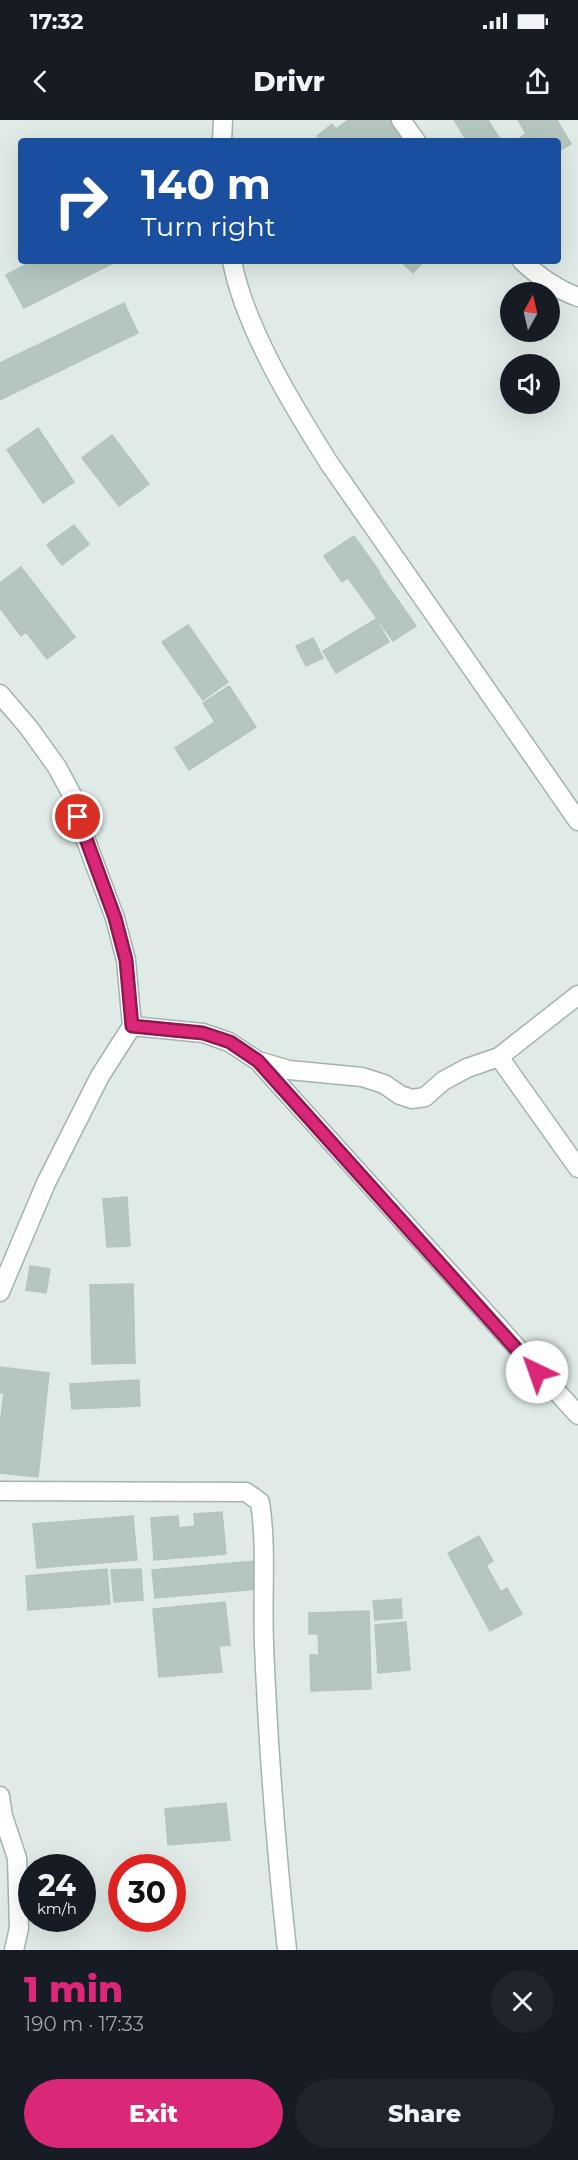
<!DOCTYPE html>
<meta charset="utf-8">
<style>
:root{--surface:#171b24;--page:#20242c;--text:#f1f3f6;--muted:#9ea1a6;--accent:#db2777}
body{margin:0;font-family:Montserrat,sans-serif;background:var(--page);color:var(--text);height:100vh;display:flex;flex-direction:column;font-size:22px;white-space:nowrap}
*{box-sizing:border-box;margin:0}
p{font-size:20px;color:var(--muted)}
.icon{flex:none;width:33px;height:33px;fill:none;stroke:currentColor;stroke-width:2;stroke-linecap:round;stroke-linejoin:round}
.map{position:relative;height:1830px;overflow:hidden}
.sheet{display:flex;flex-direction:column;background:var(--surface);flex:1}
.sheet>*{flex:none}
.banner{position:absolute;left:18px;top:18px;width:543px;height:126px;border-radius:6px;box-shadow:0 6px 24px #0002;background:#1a4fa0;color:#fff;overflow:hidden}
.needle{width:39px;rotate:8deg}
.buttons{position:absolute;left:500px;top:162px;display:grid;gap:12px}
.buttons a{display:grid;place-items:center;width:60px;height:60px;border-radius:50%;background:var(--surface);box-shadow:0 6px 24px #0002;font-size:30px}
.speed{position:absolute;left:18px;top:1734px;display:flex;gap:12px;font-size:30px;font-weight:700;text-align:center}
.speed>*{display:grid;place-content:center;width:78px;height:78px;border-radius:50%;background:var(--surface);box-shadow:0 6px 24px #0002;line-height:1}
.speed small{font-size:15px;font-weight:400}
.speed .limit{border:9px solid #d22;background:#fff;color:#111}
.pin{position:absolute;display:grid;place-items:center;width:51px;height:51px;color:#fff;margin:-26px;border:3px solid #fff;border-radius:50%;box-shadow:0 2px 6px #0007}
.me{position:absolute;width:66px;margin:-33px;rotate:318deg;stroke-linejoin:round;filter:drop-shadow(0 0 4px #0008)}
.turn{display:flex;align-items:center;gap:21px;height:126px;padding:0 24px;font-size:27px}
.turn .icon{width:78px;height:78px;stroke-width:2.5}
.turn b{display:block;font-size:42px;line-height:51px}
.round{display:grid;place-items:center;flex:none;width:63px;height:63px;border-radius:32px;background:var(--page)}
.summary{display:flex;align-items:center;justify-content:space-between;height:102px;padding:0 24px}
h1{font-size:36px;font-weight:800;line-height:45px;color:var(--accent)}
.action{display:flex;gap:12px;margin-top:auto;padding:12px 24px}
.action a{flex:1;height:69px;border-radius:36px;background:var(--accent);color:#fff;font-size:24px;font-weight:800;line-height:69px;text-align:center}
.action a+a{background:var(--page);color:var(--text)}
.status{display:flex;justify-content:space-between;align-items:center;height:42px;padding:0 30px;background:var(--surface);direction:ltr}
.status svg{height:16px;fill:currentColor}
header{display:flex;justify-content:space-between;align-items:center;height:78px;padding:0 24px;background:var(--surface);font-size:27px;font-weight:800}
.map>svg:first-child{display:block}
</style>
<div class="status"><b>17:32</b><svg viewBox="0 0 49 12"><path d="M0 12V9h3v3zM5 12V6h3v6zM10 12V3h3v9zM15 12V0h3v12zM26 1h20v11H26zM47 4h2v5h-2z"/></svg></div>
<header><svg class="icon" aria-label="back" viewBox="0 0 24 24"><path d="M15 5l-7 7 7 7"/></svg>Drivr<svg class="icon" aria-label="share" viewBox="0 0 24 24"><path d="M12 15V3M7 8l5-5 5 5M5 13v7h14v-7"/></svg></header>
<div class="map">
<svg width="578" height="1830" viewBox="0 0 578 1830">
<rect width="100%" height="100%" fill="#e0ebe7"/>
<path fill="#b5c6c0" stroke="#b2c5be" stroke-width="1.5" d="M348 0H397L408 16 402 21H321L317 16 332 4 336 9Z
M454 0H488L501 21H467Z
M518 0H557L571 24 558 31V21H515L526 14Z
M33 141H117L24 188 6 155Z
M400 141H424L413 153Z
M124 183 138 213 0 280V243Z
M38 308 74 362 43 383 7 330Z
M112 315 149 364 119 386 82 338Z
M74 405 89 424 62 445 47 425Z
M354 416 379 451 355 468 348 458 342 462 324 436Z
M21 447 75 517 47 539 26 512 21 516 0 488V463Z
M379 453 416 506 393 521 356 469Z
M376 499 389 522 336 553 323 531Z
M188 505 228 562 203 580 162 522Z
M313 518 323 538 306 546 296 526Z
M229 566 256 607 189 650 175 628 215 602 203 583Z
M127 1077 130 1126 107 1127 103 1079Z
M30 1146 50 1149 46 1173 26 1170Z
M133 1164 135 1243 92 1244 90 1165Z
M0 1247 49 1253 38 1357 0 1353V1305L4 1273H0Z
M139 1260 140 1286 72 1289 70 1264Z
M222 1392 226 1434 154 1440 151 1398 178 1396 179 1408 195 1406 194 1394Z
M133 1396 137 1440 37 1448 33 1404Z
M479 1416 493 1441 486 1445 501 1472 507 1468 522 1494 490 1511 448 1433Z
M256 1441 258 1469 155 1478 152 1450Z
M107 1449 110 1484 28 1490 26 1456Z
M141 1449 143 1480 114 1482 111 1450Z
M401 1479 402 1498 375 1500 373 1481Z
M225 1482 230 1525 219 1526 222 1552 159 1557 153 1489Z
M369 1491 371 1569 311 1571 310 1535H319L318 1514H309V1493Z
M406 1502 410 1550 378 1553 375 1505Z
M226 1683 230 1720 168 1725 165 1689Z"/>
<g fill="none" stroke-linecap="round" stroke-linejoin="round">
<defs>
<path id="street" d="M401 0 416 21
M222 21 223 0
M232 141C245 208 293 286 329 343L578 701
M522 141C539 157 556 169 578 177
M0 574 29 608 57 647 72 675 85 718 115 798 126 840 132 906 100 956 46 1063 0 1172
M132 906 203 913 229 922 258 941 289 950 362 957 384 964 400 975 412 979 425 977 443 961 467 948 499 937 578 875
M499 937 578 1048
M258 941 578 1295
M0 1371 246 1372 260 1382C267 1428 262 1476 264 1524 268 1626 276 1728 287 1830
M0 1676 3 1696 17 1738 19 1808 14 1830"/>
</defs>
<use href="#street" stroke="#a3b3ae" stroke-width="21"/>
<use href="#street" stroke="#fff" stroke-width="18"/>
</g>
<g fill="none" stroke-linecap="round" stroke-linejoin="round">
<defs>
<path id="route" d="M78 697 115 798 126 840 132 906 203 913 230 922 258 941 537 1252"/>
</defs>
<use href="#route" stroke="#8e194d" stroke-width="15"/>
<use href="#route" stroke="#db2777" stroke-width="10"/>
</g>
</svg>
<div class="buttons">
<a><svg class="needle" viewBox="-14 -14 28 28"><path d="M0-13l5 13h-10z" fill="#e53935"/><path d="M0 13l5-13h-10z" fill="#9ea1a6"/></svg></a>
<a><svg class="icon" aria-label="sound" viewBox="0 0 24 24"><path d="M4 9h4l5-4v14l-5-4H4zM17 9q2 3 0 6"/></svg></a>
</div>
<div class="speed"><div>24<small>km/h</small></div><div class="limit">30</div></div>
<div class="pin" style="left:78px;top:697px;background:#d93025"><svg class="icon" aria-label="arrive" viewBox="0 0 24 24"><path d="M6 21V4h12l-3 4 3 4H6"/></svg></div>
<svg class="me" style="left:537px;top:1252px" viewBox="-20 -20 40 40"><circle r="19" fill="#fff"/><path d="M0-13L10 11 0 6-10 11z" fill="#db2777"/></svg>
<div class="banner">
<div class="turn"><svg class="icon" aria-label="right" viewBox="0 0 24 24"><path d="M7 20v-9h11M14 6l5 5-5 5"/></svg><div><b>140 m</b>Turn right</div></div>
</div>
</div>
<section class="sheet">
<div class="summary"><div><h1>1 min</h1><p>190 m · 17:33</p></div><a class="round"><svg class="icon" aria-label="close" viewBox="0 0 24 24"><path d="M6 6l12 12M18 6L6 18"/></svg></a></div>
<div class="action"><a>Exit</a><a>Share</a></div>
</section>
